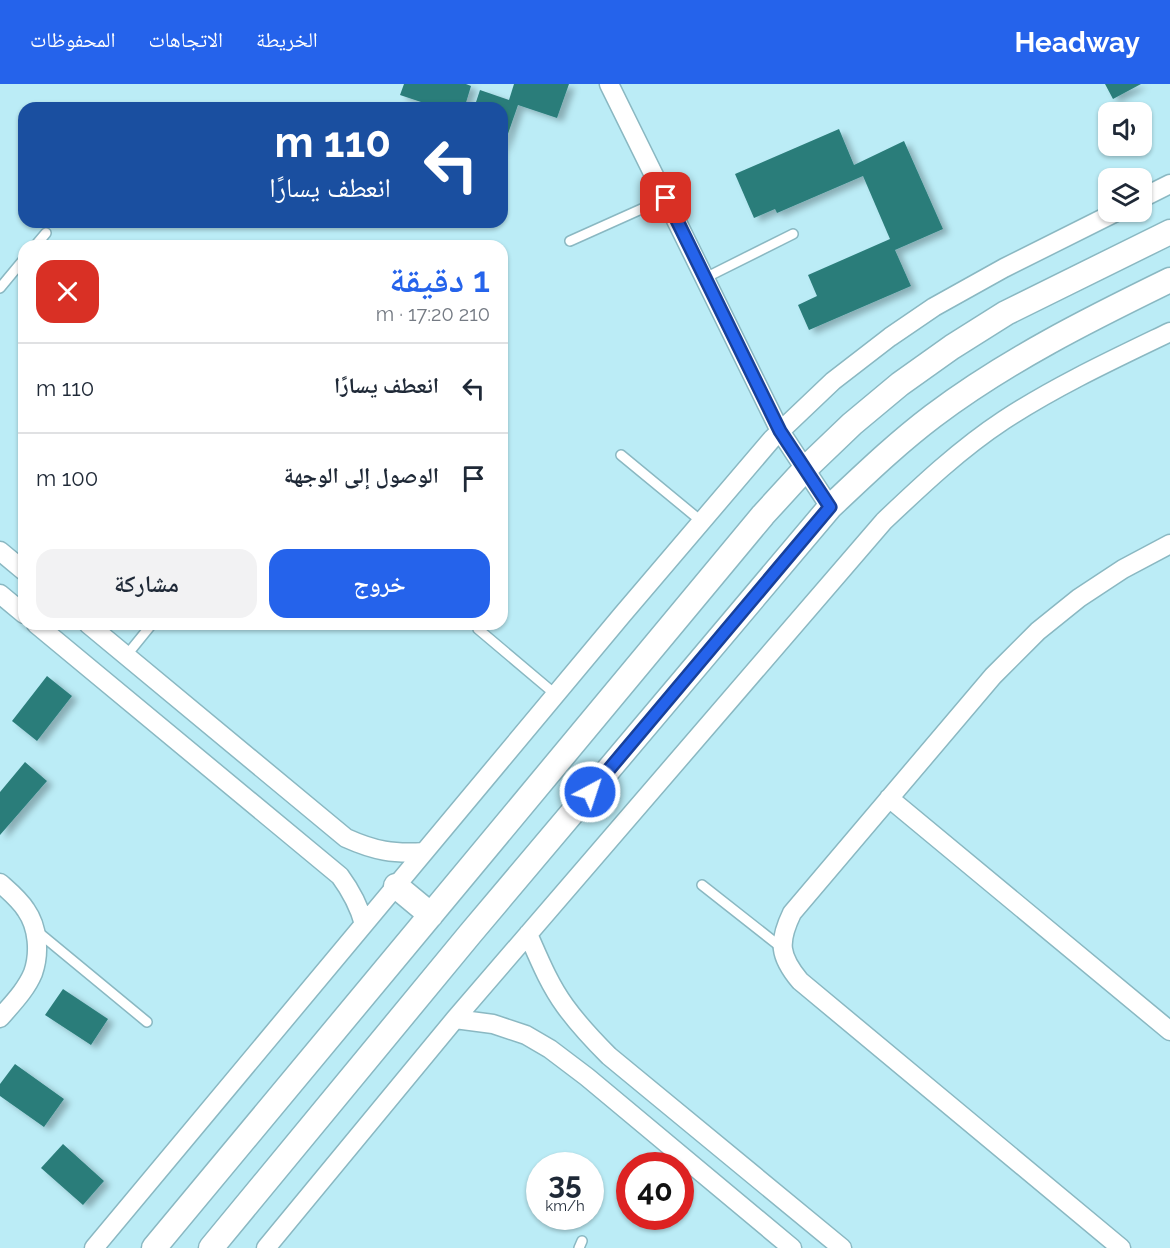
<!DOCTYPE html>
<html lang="ar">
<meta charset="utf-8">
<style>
:root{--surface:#fff;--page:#f2f2f3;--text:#1f2937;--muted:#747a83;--line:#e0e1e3;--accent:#2563eb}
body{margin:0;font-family:Raleway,"Noto Naskh Arabic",sans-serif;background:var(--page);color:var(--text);direction:rtl;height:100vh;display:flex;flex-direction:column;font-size:22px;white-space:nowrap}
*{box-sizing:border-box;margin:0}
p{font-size:20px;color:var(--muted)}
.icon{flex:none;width:33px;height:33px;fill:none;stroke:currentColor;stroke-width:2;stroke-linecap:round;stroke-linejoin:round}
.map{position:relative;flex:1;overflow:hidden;direction:ltr}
.side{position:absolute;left:18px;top:156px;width:490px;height:390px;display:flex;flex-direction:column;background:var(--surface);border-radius:18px;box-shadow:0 2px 4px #0004;direction:rtl}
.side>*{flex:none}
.hud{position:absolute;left:18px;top:18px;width:490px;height:126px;border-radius:18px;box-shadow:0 2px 4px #0004;direction:rtl;background:#1a4fa0;color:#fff;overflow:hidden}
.tools{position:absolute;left:1098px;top:18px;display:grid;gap:12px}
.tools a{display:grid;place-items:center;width:54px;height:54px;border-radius:12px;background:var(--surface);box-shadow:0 2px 4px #0004;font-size:30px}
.speed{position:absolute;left:526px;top:1068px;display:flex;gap:12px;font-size:30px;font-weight:700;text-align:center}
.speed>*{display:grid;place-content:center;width:78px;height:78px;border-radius:50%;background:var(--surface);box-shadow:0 2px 4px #0004;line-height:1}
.speed small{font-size:15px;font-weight:400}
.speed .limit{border:9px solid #d22;background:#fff;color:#111}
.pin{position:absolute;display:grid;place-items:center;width:51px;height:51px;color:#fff;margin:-26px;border-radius:12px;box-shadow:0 3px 9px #0006}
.me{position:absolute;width:66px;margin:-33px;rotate:40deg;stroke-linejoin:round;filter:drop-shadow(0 0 4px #0008)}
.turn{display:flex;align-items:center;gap:21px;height:126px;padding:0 18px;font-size:27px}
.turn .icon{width:78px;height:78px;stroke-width:2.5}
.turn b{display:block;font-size:42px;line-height:51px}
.round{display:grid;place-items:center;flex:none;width:63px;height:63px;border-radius:18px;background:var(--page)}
.head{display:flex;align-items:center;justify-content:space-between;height:102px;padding:0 18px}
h1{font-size:36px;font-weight:600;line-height:45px;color:var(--accent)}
.button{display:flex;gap:12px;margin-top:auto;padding:12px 18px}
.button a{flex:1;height:69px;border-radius:18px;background:var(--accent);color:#fff;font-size:24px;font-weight:600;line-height:69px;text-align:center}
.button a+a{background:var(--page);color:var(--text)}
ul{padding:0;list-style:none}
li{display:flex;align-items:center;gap:18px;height:90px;padding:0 18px;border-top:2px solid var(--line)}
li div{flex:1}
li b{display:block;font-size:22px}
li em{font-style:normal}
header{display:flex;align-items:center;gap:36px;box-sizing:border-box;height:84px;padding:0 30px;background:var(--accent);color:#fff}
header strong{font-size:28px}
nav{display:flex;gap:33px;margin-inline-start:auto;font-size:21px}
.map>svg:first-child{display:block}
</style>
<header>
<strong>Headway</strong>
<nav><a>الخريطة</a><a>الاتجاهات</a><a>المحفوظات</a></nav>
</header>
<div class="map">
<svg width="1170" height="1164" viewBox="0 0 1170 1164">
<defs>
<filter id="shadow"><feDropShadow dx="6" dy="4" stdDeviation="3" flood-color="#0004"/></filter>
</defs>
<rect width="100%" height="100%" fill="#bbecf6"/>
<path fill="#2b7d7a" filter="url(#shadow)" d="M404 0H466L471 2 465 22 470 24H419L421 18 400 11Z
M514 0H569L557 34 518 21 502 67V24H474L480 6 509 16Z
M1105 0H1141L1113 15Z
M839 45 854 81 904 57 943 145 895 166 911 202 809 246 798 221 817 212 808 191 890 155 863 92 777 129 775 125 754 134 735 90Z
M47 592 72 612 37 657 12 637Z
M25 678 47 697 0 751V708Z
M63 905 108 935 91 961 45 931Z
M15 980 64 1015 44 1043 0 1012V1000Z
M63 1060 104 1097 83 1121 41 1084Z"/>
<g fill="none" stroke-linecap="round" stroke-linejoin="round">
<defs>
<path id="service" d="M570 157 666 114
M35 162 46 149
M705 194 793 150
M0 204 24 175
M621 371 701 437
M478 545 555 610
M126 572 152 540
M702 801 782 864
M38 848 147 938
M579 1164 582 1157"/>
<path id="minor" d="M609 0 780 347 830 423
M1142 114 1170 100
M0 467 24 487
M0 510 24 530
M36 540 340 792C351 807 359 822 364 840
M88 540 346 754C375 767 393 770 424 768
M889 714 1170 947
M0 799C9 807 19 815 26 826 38 843 40 869 33 889 26 906 12 920 0 934
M528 850C539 875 549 900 565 922 578 940 593 956 609 972L842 1164
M455 935 493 940 526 951 550 965 587 993 792 1164
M94 1164 622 531 772 355 833 297 890 253 934 223 1004 184 1116 128
M266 1164 455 935 884 437C922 401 960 365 1004 336 1056 302 1114 275 1170 248
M1121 1164 800 897C779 872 778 858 792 829L993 592 1038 547 1079 514 1123 485 1170 460"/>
<path id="tertiary" d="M396 802 431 831
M154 1164 763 431 806 384 852 340 900 300 952 263 1006 229 1170 148
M211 1164 470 850 830 423C863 392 896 360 933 332 1006 277 1088 236 1170 196"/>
</defs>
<use href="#service" stroke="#8ab8c2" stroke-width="12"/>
<use href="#minor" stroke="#8ab8c2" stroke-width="21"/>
<use href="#tertiary" stroke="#8ab8c2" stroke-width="27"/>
<use href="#service" stroke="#fff" stroke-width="9"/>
<use href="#minor" stroke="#fff" stroke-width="18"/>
<use href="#tertiary" stroke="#fff" stroke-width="24"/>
</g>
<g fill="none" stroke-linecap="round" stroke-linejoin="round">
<defs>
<path id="route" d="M590 708 830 423 780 347 666 114"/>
</defs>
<use href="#route" stroke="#184099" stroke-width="15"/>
<use href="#route" stroke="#2563eb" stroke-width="10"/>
</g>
</svg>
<div class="tools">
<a><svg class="icon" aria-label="sound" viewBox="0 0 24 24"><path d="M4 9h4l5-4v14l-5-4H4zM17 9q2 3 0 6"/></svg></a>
<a><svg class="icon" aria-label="layers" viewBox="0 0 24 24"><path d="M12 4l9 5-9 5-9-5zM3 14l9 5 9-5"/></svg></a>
</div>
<div class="speed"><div>35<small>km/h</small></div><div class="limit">40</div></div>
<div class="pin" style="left:666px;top:114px;background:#d93025"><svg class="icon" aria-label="arrive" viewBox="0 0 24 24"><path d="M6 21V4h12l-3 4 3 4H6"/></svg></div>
<svg class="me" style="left:590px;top:708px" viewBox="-20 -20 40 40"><circle r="17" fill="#2563eb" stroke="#fff" stroke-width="3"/><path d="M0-11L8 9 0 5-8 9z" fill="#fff"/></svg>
<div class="hud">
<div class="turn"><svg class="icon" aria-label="left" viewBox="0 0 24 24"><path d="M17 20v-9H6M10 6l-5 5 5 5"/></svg><div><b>110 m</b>انعطف يسارًا</div></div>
</div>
<section class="side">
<div class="head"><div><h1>1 دقيقة</h1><p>210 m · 17:20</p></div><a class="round" style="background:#d93025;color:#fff"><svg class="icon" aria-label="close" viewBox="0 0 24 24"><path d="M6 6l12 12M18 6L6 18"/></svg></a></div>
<ul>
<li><svg class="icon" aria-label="left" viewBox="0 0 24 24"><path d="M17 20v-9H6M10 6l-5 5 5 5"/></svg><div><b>انعطف يسارًا</b></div><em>110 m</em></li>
<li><svg class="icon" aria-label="arrive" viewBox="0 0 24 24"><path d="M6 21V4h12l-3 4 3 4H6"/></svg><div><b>الوصول إلى الوجهة</b></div><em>100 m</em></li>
</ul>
<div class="button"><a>خروج</a><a>مشاركة</a></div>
</section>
</div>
